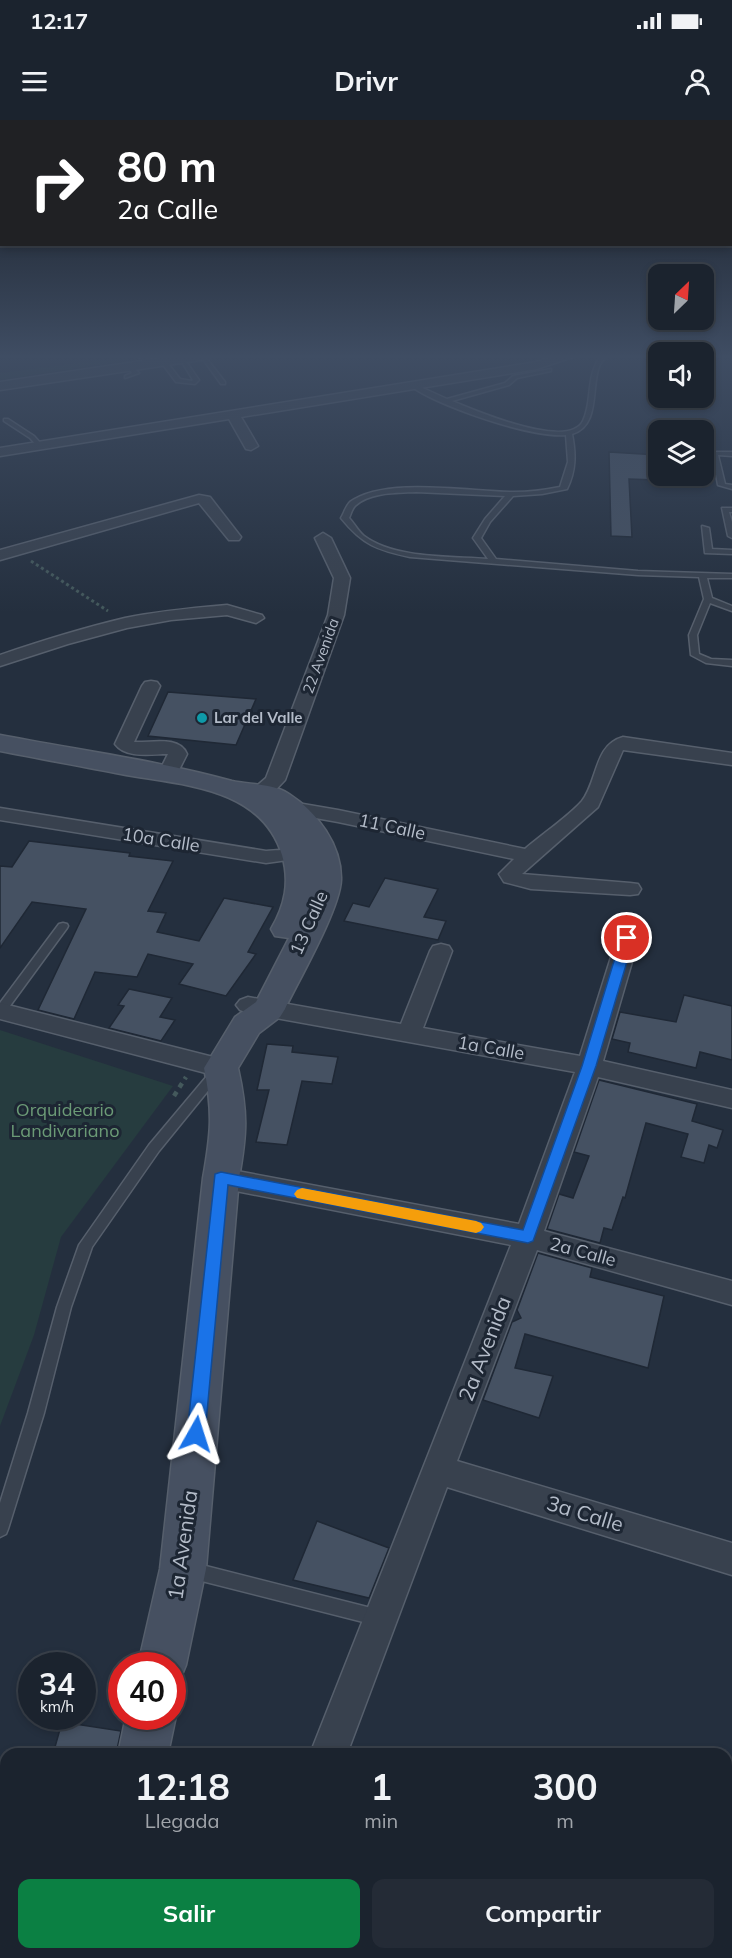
<!DOCTYPE html>
<html lang="es">
<style>
:root{--surface:#1b232e;--page:#242b36;--text:#f1f3f6;--muted:#a0a4aa;--line:#39404a;--accent:#0b8043}
body{margin:0;font-family:Mulish,sans-serif;background:var(--page);color:var(--text);height:100vh;display:flex;flex-direction:column;font-size:22px;white-space:nowrap}
*{box-sizing:border-box;margin:0}
p{font-size:20px;color:var(--muted)}
.icon{flex:none;width:33px;height:33px;fill:none;stroke:currentColor;stroke-width:2;stroke-linecap:round;stroke-linejoin:round}
.map{position:relative;flex:1;overflow:hidden}
.sheet{position:absolute;left:0px;top:1628px;width:732px;height:212px;display:flex;flex-direction:column;background:var(--surface);border-radius:18px 18px 0 0;box-shadow:0 3px 9px #0003,0 0 0 2px var(--line)}
.sheet>*{flex:none}
.banner{position:absolute;left:0px;top:0px;width:732px;height:126px;box-shadow:0 3px 9px #0003,0 0 0 2px var(--line);background:#202124;color:#fff;overflow:hidden}
.needle{width:39px;rotate:25deg}
.tools{position:absolute;left:648px;top:144px;display:grid;gap:12px}
.tools a{display:grid;place-items:center;width:66px;height:66px;border-radius:12px;background:var(--surface);box-shadow:0 3px 9px #0003,0 0 0 2px var(--line);font-size:30px}
.speed{position:absolute;left:18px;top:1532px;display:flex;gap:12px;font-size:30px;font-weight:700;text-align:center}
.speed>*{display:grid;place-content:center;width:78px;height:78px;border-radius:50%;background:var(--surface);box-shadow:0 3px 9px #0003,0 0 0 2px var(--line);line-height:1}
.speed small{font-size:15px;font-weight:400}
.speed .limit{border:9px solid #d22;background:#fff;color:#111}
.pin{position:absolute;display:grid;place-items:center;width:51px;height:51px;color:#fff;margin:-26px;border:3px solid #fff;border-radius:50%;box-shadow:0 2px 6px #0007}
.me{position:absolute;width:66px;margin:-33px;rotate:6deg;stroke-linejoin:round;filter:drop-shadow(0 0 4px #0008)}
.turn{display:flex;align-items:center;gap:21px;height:126px;padding:0 18px;font-size:27px}
.turn .icon{width:78px;height:78px;stroke-width:2.5}
.turn b{display:block;font-size:42px;line-height:51px}
.eta{display:flex;justify-content:space-evenly;align-items:center;height:102px;text-align:center}
.eta b{font-size:36px;font-weight:700;line-height:42px}
.action{display:flex;gap:12px;margin-top:auto;padding:12px 18px}
.action a{flex:1;height:69px;border-radius:12px;background:var(--accent);color:#fff;font-size:24px;font-weight:700;line-height:69px;text-align:center}
.action a+a{background:var(--page);color:var(--text)}
.status{display:flex;justify-content:space-between;align-items:center;height:42px;padding:0 30px;background:var(--surface);direction:ltr}
.status svg{height:16px;fill:currentColor}
header{display:flex;justify-content:space-between;align-items:center;height:78px;padding:0 18px;background:var(--surface);font-size:27px;font-weight:700}
.map>svg:first-child{display:block}
</style>
<div class="status"><b>12:17</b><svg viewBox="0 0 49 12"><path d="M0 12V9h3v3zM5 12V6h3v6zM10 12V3h3v9zM15 12V0h3v12zM26 1h20v11H26zM47 4h2v5h-2z"/></svg></div>
<header><svg class="icon" aria-label="menu" viewBox="0 0 24 24"><path d="M4 6h16M4 12h16M4 18h16"/></svg>Drivr<svg class="icon" aria-label="person" viewBox="0 0 24 24"><circle cx="12" cy="8" r="4"/><path d="M4 21q1-7 8-7t8 7"/></svg></header>
<div class="map">
<svg width="732" height="1838" viewBox="0 0 732 1838">
<rect width="100%" height="100%" fill="#242f3e"/>
<path fill="#263c3f" d="M126 237 129 240 0 260V253Z
M0 910 173 966 61 1117 34 1215 0 1306Z"/>
<path fill="#455162" stroke="#1f2835" stroke-width="1.5" d="M609 332 658 335V360L629 359 632 417 611 416Z
M168 572 256 579 236 625 148 616Z
M29 721 130 733 129 736 173 741 148 791 166 793 157 812 199 821 224 778 273 787 248 832 256 834 226 876 179 864 193 844 148 834 137 857 95 852 74 899 38 890 86 789 32 782 0 828V746L12 747Z
M385 758 438 769 424 797 446 801 438 820 344 801 353 783 369 787Z
M129 869 172 878 160 897 175 900 161 921 109 908 124 886 118 885Z
M684 875 732 886V940L700 932 696 948 628 932 630 923 612 919 620 892 676 902Z
M267 924 293 926 292 932 338 937 332 964 302 961 287 1025 256 1022 269 970H257Z
M599 960 697 984 692 1001 723 1010 717 1028 709 1025 704 1043 681 1037 688 1014 646 1003 625 1078 623 1077 612 1110 604 1108 600 1123 547 1109 559 1074 573 1078 589 1036 574 1032Z
M538 1133 592 1148 590 1157 664 1176 648 1248 525 1214 515 1248 553 1256 539 1298 483 1280 512 1202 521 1198 517 1190Z
M317 1401 389 1428 369 1478 293 1460Z
M62 1602 121 1611 116 1634H53Z"/>
<g fill="none" stroke-linecap="round" stroke-linejoin="round">
<defs>
<path id="lane" d="M138 235H144L150 246H146Z
M200 235H204L225 262V264H221Z
M601 235H607C604 239 600 243 599 247 591 269 600 306 572 314 576 334 576 351 567 369L542 374 513 376 490 402 481 418 496 439 638 451 732 454V458H707L712 478 732 486V491L710 483 697 515 699 534 711 539 732 540V546L706 543 691 535 689 515 704 479 699 457 638 455 410 437C377 430 363 425 341 398 344 393 346 386 350 382 385 356 472 372 514 372 530 372 545 370 560 367L568 342 566 315C530 318 438 286 409 265L414 264 447 279 505 263 513 256 551 249V251L517 258 509 265 452 281C474 290 568 331 583 301 593 280 585 258 601 235ZM416 372 505 376 485 399 473 418 488 439C451 436 395 439 364 416 358 411 354 403 349 398 351 394 352 388 356 385 371 372 397 373 416 372Z
M183 237 199 260 195 264 176 262 161 242 166 241 180 259 192 261 193 260 180 239Z
M127 246H131L139 253 125 258V256L132 253Z
M4 299H8L34 316 43 326 42 327H38L30 318 4 301Z
M712 332H732V336L718 335 725 364 732 365V369L718 365Z
M722 388H732V392H729L732 402V418L728 416Z
M702 406 709 408 712 429 732 430V434L705 433Z
M63 803 67 804 68 806 67 808 4 894 0 895V883L59 804Z
M216 949 220 950 222 953 220 956 159 1031 92 1127 71 1187 44 1293 8 1409 6 1414 0 1417V1383L28 1293 57 1187 79 1125 149 1025 212 950Z
M190 1442 379 1490 385 1492 388 1498 385 1504 379 1506 190 1458 184 1456 182 1450 184 1444Z"/>
<path id="street" d="M182 235H214L208 239 0 270V262Z
M559 235H579L537 249 241 297 258 326 251 330 246 329 229 299 0 336V328L536 242Z
M199 375 210 377 241 417 239 420H229L199 383 0 440V430Z
M323 413 331 418 350 458 344 495 285 660 268 678 338 690 525 729C541 715 569 696 582 681 598 660 594 625 623 617L732 633V645L623 630 598 687 522 754 630 763 638 764 641 769 638 774 630 775 531 769 504 762 499 754 514 739 338 702 249 686 246 682 253 669 266 658 328 495 334 458 315 418Z
M227 485 262 495 264 498 256 503 227 495 171 500 127 508 68 524 0 546V535C41 521 83 508 125 498 159 491 193 488 227 485Z
M151 561 157 562 160 566 134 622C151 623 179 615 187 634L175 658H161L158 654 168 634C152 634 126 639 115 624L142 566 145 562Z
M0 688 266 731C274 730 284 731 291 727 302 722 305 715 318 719L321 723 302 738 266 743 0 700Z
M628 811 636 813 639 818 603 941 732 970V988L598 957 544 1111 732 1161V1185L537 1130 457 1341 732 1423V1455L447 1367 347 1634H310L511 1125 221 1068 212 1065 208 1058 212 1051 221 1048 519 1104 575 952 248 893 240 890 236 885 240 880 248 877 401 904 430 831 433 826 441 824 449 826 452 831 423 908 580 936 617 818 620 813Z
M0 883 221 939 230 942 233 948 230 954 221 957 0 899Z
M732 1693V1790L726 1793V1695Z
M726 1820 731 1833 729 1838H689L691 1833H726Z
M465 1833H516L518 1838H467Z"/>
<path id="secondary" d="M0 615C77 630 156 640 232 661 250 665 273 663 289 674 317 692 342 725 341 760 340 789 299 860 285 889L280 897 259 913 238 948C248 993 247 1013 239 1058L206 1449 186 1545 179 1562 172 1565V1545H138L160 1449 203 1058C211 1013 213 993 204 948L235 897 256 882 289 818 275 816 271 809C285 785 290 762 282 735 261 666 180 665 121 654 81 646 40 639 0 631Z
M172 1588 176 1596 168 1634H118L126 1596H172Z
M223 1833H279L277 1838H221Z"/>
</defs>
<use href="#lane" stroke="#565f6c" stroke-width="3"/>
<use href="#street" stroke="#565f6c" stroke-width="3"/>
<use href="#secondary" stroke="#565f6c" stroke-width="3"/>
<path stroke="#44595c" stroke-width="3" stroke-dasharray="3 3" stroke-linecap="butt" d="M31 441 108 491"/>
<path stroke="#44595c" stroke-width="4.5" stroke-dasharray="5 5" stroke-linecap="butt" d="M174 976 186 957"/>
<use href="#lane" fill="#38414e" fill-rule="evenodd"/>
<use href="#street" fill="#38414e" fill-rule="evenodd"/>
<use href="#secondary" fill="#465061" fill-rule="evenodd"/>
</g>
<linearGradient id="sky" x2="0" y2="1"><stop stop-color="#141a22"/><stop offset="0.48" stop-color="#3f4d63"/><stop offset="1" stop-color="#3f4d63" stop-opacity="0"/></linearGradient>
<rect width="732" height="493" fill="url(#sky)"/>
<path fill="#1a73e8" stroke="#114b97" stroke-width="1.5" d="M627 814 634 818 596 946 533 1121 528 1123 228 1065 205 1314 202 1320 196 1322 190 1320 187 1314 215 1054 221 1052 523 1110 582 946 621 818Z"/>
<path fill="#f59e0b" d="M302 1068 476 1101 481 1103 484 1107 481 1111 476 1113 302 1079 297 1078 294 1074 297 1070Z"/>
<circle fill="#0f9aa8" stroke="#1d2633" stroke-width="2" cx="202" cy="598" r="6"/>
<g text-anchor="middle" stroke-width="6" stroke-linejoin="round" paint-order="stroke">
<g font-size="15" fill="#b4bcc9" stroke="#1d2633">
<text transform="translate(321 536) rotate(-70)" y="5">22 Avenida</text>
</g>
<g font-size="15" font-weight="bold" fill="#b4bcc9" stroke="#1d2633" text-anchor="start">
<text x="214" y="603">Lar del Valle</text>
</g>
<g font-size="18" fill="#b4bcc9" stroke="#1d2633">
<text transform="translate(392 707) rotate(12)" y="6">11 Calle</text>
<text transform="translate(161 720) rotate(9)" y="6">10a Calle</text>
<text transform="translate(309 803) rotate(-66)" y="6">13 Calle</text>
<text transform="translate(491 928) rotate(10)" y="6">1a Calle</text>
<text transform="translate(583 1132) rotate(15)" y="6">2a Calle</text>
</g>
<g font-size="18" fill="#6b9a76" stroke="#1d2633">
<text x="65" y="996">Orquideario<tspan x="65" dy="21">Landivariano</tspan></text>
</g>
<g font-size="21" fill="#b4bcc9" stroke="#1d2633">
<text transform="translate(485 1229) rotate(-69)" y="7">2a Avenida</text>
<text transform="translate(585 1394) rotate(17)" y="7">3a Calle</text>
<text transform="translate(183 1425) rotate(-82)" y="7">1a Avenida</text>
</g>
</g>
</svg>
<div class="tools">
<a><svg class="needle" viewBox="-14 -14 28 28"><path d="M0-13l5 13h-10z" fill="#e53935"/><path d="M0 13l5-13h-10z" fill="#a0a4aa"/></svg></a>
<a><svg class="icon" aria-label="sound" viewBox="0 0 24 24"><path d="M4 9h4l5-4v14l-5-4H4zM17 9q2 3 0 6"/></svg></a>
<a><svg class="icon" aria-label="layers" viewBox="0 0 24 24"><path d="M12 4l9 5-9 5-9-5zM3 14l9 5 9-5"/></svg></a>
</div>
<div class="speed"><div>34<small>km/h</small></div><div class="limit">40</div></div>
<div class="pin" style="left:627px;top:818px;background:#d93025"><svg class="icon" aria-label="arrive" viewBox="0 0 24 24"><path d="M6 21V4h12l-3 4 3 4H6"/></svg></div>
<svg class="me" style="left:196px;top:1314px" viewBox="-20 -20 40 40"><path d="M0-17L14 15 0 8-14 15z" fill="#1a73e8" stroke="#fff" stroke-width="4"/></svg>
<div class="banner">
<div class="turn"><svg class="icon" aria-label="right" viewBox="0 0 24 24"><path d="M7 20v-9h11M14 6l5 5-5 5"/></svg><div><b>80 m</b>2a Calle</div></div>
</div>
<section class="sheet">
<div class="eta">
<div><b>12:18</b><p>Llegada</p></div>
<div><b>1</b><p>min</p></div>
<div><b>300</b><p>m</p></div>
</div>
<div class="action"><a>Salir</a><a>Compartir</a></div>
</section>
</div>
